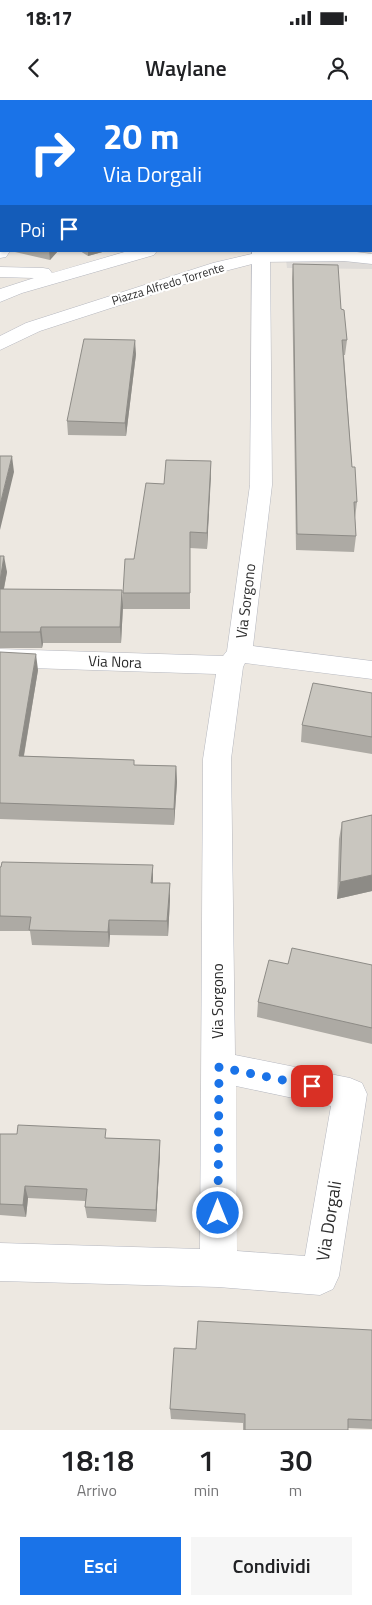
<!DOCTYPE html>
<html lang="it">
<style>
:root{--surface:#fff;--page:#f6f6f6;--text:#202124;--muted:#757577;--accent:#1a73e8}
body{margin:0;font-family:"Titillium Web",sans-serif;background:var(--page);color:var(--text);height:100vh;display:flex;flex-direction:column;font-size:19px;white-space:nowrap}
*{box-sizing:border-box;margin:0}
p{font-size:16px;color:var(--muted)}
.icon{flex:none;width:28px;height:28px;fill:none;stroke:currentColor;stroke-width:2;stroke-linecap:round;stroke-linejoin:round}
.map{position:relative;height:1330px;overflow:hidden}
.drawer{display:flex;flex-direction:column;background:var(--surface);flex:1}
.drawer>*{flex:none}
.guide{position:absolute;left:0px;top:0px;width:372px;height:152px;box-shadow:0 1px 4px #0004;background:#1a73e8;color:#fff;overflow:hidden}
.pin{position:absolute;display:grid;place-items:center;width:42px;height:42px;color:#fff;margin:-21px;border-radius:10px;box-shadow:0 2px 8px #0006}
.me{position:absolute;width:55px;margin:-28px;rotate:0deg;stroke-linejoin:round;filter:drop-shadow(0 0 4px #0008)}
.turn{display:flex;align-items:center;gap:18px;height:105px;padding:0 20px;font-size:22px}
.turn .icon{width:65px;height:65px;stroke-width:2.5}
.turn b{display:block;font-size:35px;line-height:42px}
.then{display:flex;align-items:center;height:48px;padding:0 20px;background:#0003;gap:10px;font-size:19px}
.eta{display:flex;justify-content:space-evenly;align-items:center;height:85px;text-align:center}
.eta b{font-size:30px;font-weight:600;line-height:35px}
.cta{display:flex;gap:10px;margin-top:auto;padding:10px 20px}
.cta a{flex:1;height:58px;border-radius:0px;background:var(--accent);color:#fff;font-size:20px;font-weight:600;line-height:58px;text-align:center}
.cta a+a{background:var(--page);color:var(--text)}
.status{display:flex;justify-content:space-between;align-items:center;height:35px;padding:0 25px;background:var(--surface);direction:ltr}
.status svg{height:14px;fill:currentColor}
header{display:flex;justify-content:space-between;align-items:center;height:65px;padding:0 20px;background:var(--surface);font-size:22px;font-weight:600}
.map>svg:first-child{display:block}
</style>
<div class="status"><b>18:17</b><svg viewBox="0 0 49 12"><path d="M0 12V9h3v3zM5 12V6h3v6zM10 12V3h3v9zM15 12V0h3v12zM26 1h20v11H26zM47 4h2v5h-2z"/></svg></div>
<header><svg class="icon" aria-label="back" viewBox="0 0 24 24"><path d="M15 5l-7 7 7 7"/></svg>Waylane<svg class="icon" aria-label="person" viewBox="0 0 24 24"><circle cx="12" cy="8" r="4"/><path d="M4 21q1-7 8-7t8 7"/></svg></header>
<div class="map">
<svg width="372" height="1330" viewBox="0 0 372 1330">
<rect width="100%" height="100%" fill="#ede8e1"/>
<path fill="#dedbd8" d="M371 132 372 169 287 168 285 151H371Z"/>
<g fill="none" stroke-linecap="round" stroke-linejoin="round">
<defs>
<path id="service" d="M1 40V48L0 49V41Z"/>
<path id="pedestrian" d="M349 151 372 154V164L344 161 260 162 225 171 40 231 0 250V236L26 223 213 163 260 152Z"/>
<path id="minor" d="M0 146 1 151H10L6 157 0 158Z
M252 151H270L272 385 253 546 372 561V579L245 563 243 567 231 659 235 955 350 978 362 983 367 994 339 1176 333 1189 320 1195 218 1187 0 1181V1143L200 1149 203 659 216 574 0 567V549L223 556 227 551 250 385ZM236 986 331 1006 305 1156 237 1151Z"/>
<path id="tertiary" d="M371 118H372V128H371Z
M128 151H157L154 155 22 193 0 202V189L34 178 0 177V167L43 168 49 169 52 173Z"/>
</defs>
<use href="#service" stroke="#b5b7bf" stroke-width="1"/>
<use href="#pedestrian" stroke="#b5b7bf" stroke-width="1"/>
<use href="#minor" stroke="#b5b7bf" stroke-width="1"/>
<use href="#tertiary" stroke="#b5b7bf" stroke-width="1"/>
<use href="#service" fill="#fff" fill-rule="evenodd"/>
<use href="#pedestrian" fill="#fff" fill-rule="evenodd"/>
<use href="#minor" fill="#fff" fill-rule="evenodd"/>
<use href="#tertiary" fill="#fff" fill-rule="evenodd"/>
</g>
<path fill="#adaaa4" d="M371 64H372V107H371Z
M15 151H58L50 160 15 152Z
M80 151H106L88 156Z
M293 164 341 209 347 240 345 255H344L352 367 357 402 355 418 356 436 354 452 296 450 292 179Z
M136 254 126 336 68 335 67 321Z
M211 361 207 449 190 448V509H123V493L134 459 164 384Z
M0 456 7 472 4 489 122 490 123 506 121 543H43L42 548H0Z
M0 552 38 570 24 656 134 660V665L176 666 177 682 174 725 0 719Z
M372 593V654L301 642 302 625Z
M372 715V791L337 799 339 739 342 722Z
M0 767 153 783 170 799 168 836 110 835 109 847 32 845 30 831H0Z
M288 864 372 865V944L257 917 258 902Z
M0 1034 160 1040V1053L156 1122 87 1118 85 1107V1101L28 1098 26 1117 0 1115Z
M372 1230V1329L348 1328V1330H243V1323L171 1319 170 1309 196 1249Z"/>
<path fill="#8d8b86" d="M1 17V33L0 34V18Z
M49 151H58L50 160Z
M88 151H106L88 156Z
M135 240 136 254 126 336 125 323Z
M12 356 14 372 0 430V405Z
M211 361V376L207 449V433Z
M4 456 7 472 0 508V481Z
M122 490 123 506 121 543 120 527Z
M41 527 43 543 42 548 40 532Z
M36 554 38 570 21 672 19 656Z
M176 666 177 682 174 725V709Z
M153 765V781L152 798 151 783Z
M372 775V791L337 799 340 782Z
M170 783V799L168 836 167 821Z
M109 820 110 835 109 847 108 832Z
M160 1040V1053L156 1122V1110Z
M25 1086 28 1098 26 1117 23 1105Z"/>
<path fill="#c9c6bf" stroke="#8d8b86" d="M185 0H325L326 1H184Z
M0 7H1V17L0 18Z
M371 64H372V92H371Z
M293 164 338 165 341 209 344 210 347 240H342L352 367H355L357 402H354L356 436 297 434Z
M84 239 135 240 125 323 67 321Z
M0 356H12L0 405Z
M166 360 211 361 207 433 190 432V493H123L125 459H134L146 383 164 384Z
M0 456H4L0 481Z
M0 489 122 490 120 527H41L40 532H0Z
M0 552 36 554 19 656 134 660V665L176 666 174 709 0 703Z
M313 583 372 593V637L302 625Z
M372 715V775L340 782 342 722Z
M2 762 153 765 151 783H170L167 821 109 820 108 832 29 830 31 817 0 816V767H1Z
M292 848 372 865V928L258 902 269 860 288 864Z
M18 1025 106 1029 105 1038 160 1040 156 1110 85 1107 87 1089 25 1086 23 1105 0 1104V1034H17Z
M198 1221 372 1230V1320L348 1319V1330H245V1314L170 1309 174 1248 196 1249Z"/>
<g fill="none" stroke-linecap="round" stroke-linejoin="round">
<path stroke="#1a73e8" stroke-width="9" stroke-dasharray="0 16.2" d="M218 1113 219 967 312 986"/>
</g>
<g text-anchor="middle" stroke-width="4.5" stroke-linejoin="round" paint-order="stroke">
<g font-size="12" fill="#2d2d2d" stroke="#fff">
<text transform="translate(168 184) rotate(-17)" y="4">Piazza Alfredo Torrente</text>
</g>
<g font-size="15" fill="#2d2d2d" stroke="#fff">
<text transform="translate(246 501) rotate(-83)" y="5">Via Sorgono</text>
<text transform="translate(115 562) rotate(2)" y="5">Via Nora</text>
<text transform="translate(218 901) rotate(-90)" y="5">Via Sorgono</text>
</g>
<g font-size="18" fill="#2d2d2d" stroke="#fff">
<text transform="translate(329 1121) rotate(-81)" y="6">Via Dorgali</text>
</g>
</g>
</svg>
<div class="pin" style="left:312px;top:986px;background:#d93025"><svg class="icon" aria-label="arrive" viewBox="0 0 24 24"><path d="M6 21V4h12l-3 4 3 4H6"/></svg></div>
<svg class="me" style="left:218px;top:1113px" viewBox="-20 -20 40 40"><circle r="17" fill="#1a73e8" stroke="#fff" stroke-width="3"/><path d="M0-11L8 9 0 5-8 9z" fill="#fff"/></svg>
<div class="guide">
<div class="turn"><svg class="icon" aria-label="right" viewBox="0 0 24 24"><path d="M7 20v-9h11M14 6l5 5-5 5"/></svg><div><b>20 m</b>Via Dorgali</div></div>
<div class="then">Poi<svg class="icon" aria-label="arrive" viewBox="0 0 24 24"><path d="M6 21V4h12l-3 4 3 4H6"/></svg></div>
</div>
</div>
<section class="drawer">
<div class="eta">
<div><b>18:18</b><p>Arrivo</p></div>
<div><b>1</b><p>min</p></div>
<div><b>30</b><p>m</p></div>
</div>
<div class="cta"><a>Esci</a><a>Condividi</a></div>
</section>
